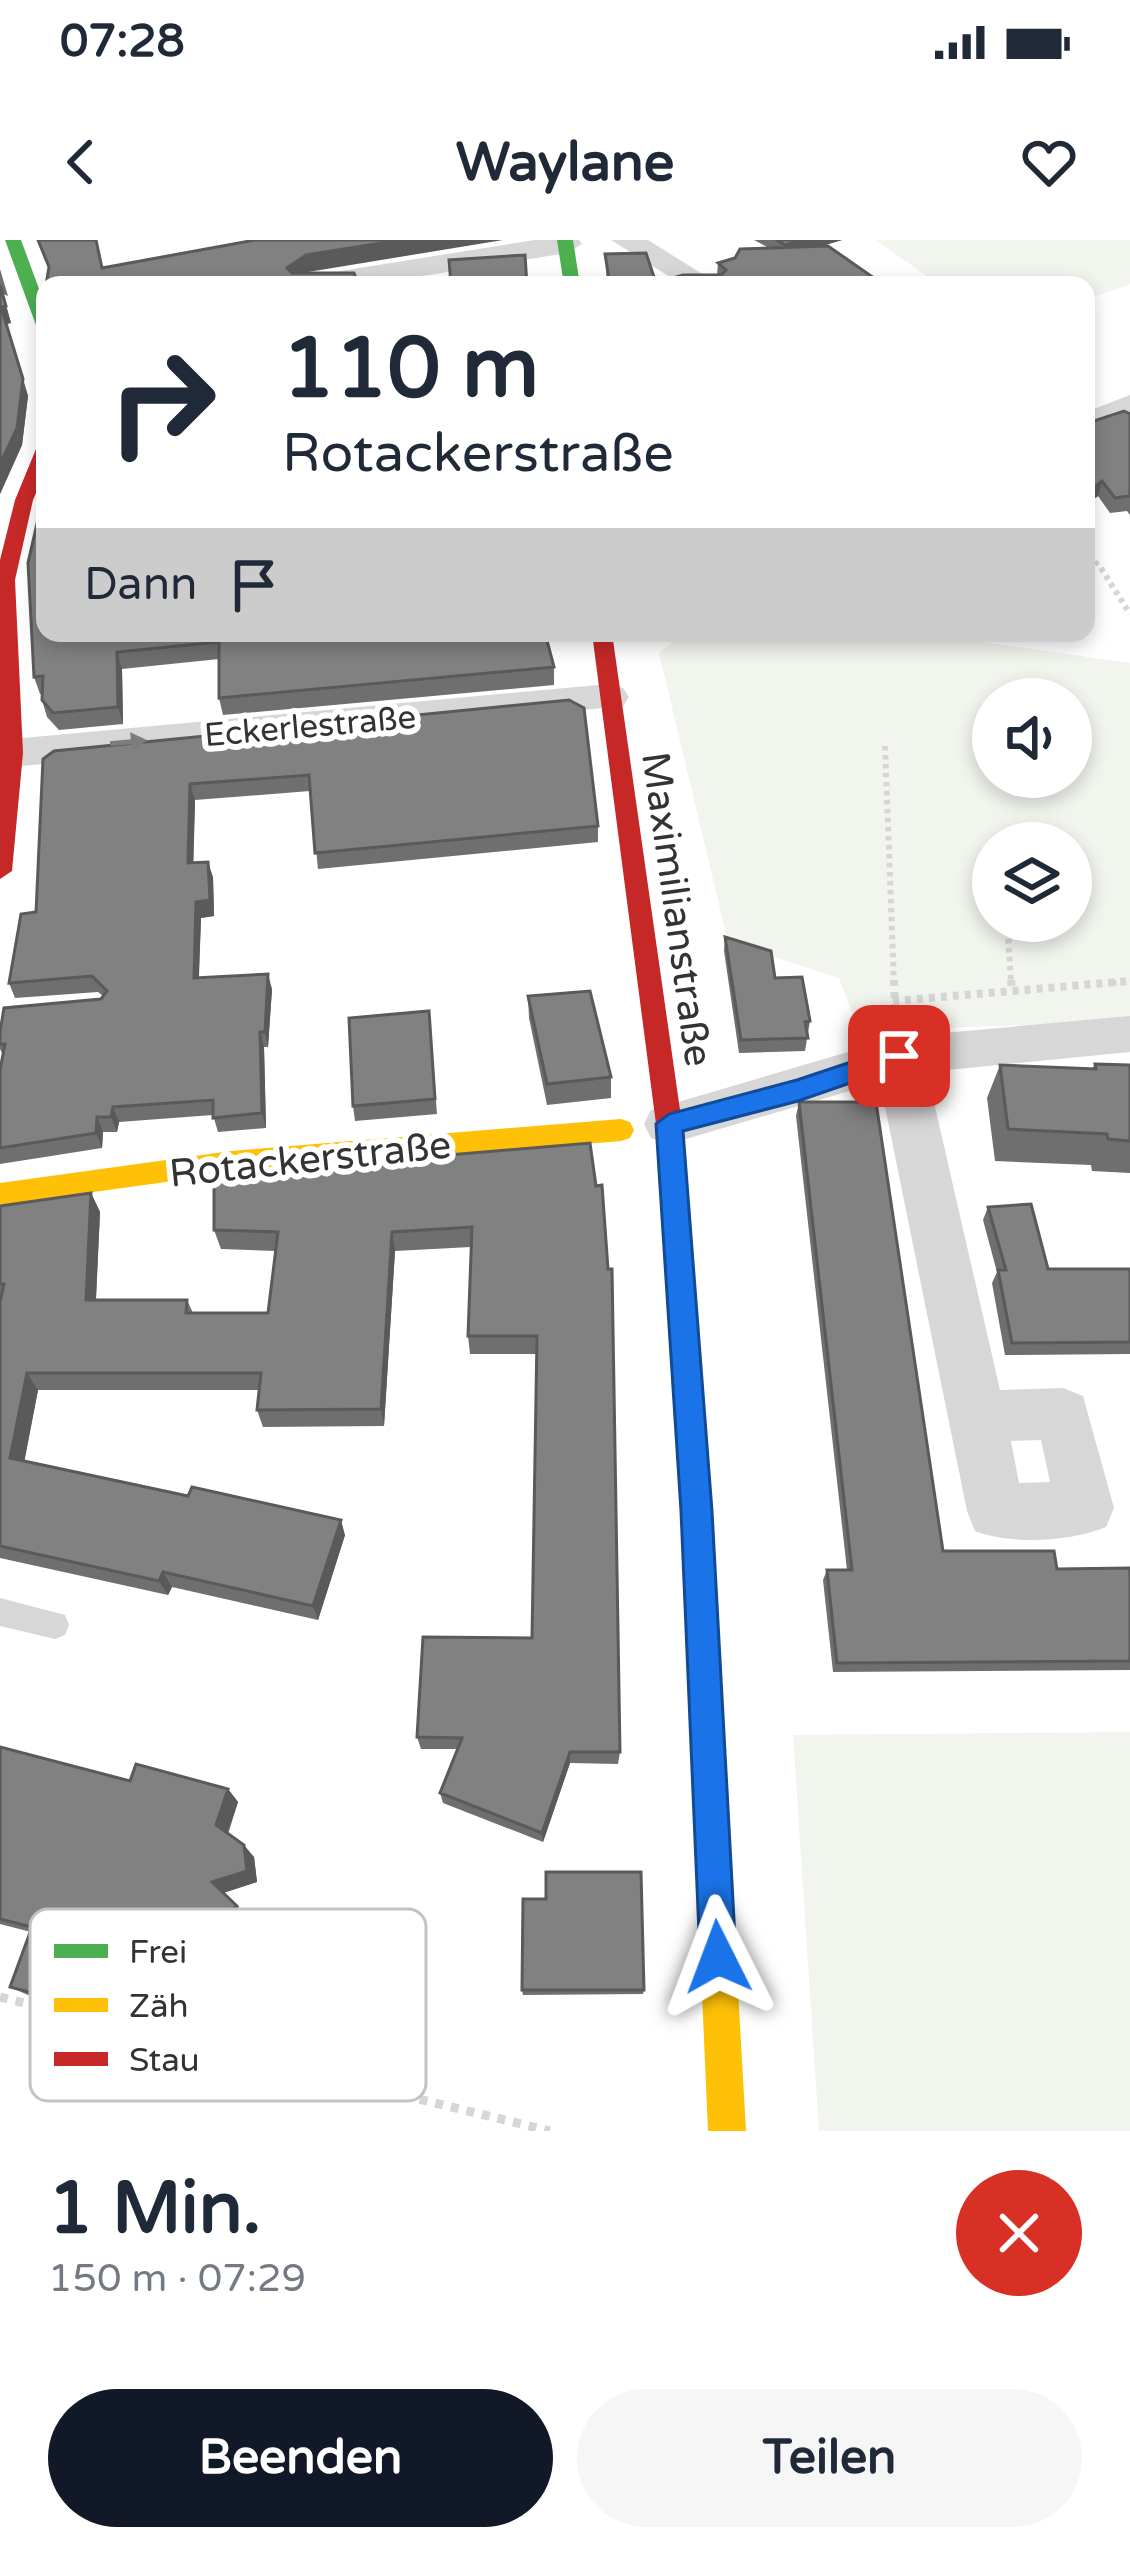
<!DOCTYPE html>
<html lang="de">
<meta charset="utf-8">
<style>
:root{--surface:#fff;--page:#f6f6f7;--text:#1f2937;--muted:#747a83;--accent:#111827}
body{margin:0;font-family:"Varela Round",sans-serif;background:var(--page);color:var(--text);height:100vh;display:flex;flex-direction:column;font-size:45px;white-space:nowrap}
*{box-sizing:border-box;margin:0}
p{font-size:39px;color:var(--muted)}
.icon{flex:none;width:66px;height:66px;fill:none;stroke:currentColor;stroke-width:2;stroke-linecap:round;stroke-linejoin:round}
.map{position:relative;height:1891px;overflow:hidden}
.panel{display:flex;flex-direction:column;background:var(--surface);flex:1}
.panel>*{flex:none}
.top-card{position:absolute;left:36px;top:36px;width:1059px;height:366px;border-radius:24px;box-shadow:0 6px 18px #0003;background:#fff;color:var(--text);overflow:hidden}
.tools{position:absolute;left:972px;top:438px;display:grid;gap:24px}
.tools a{display:grid;place-items:center;width:120px;height:120px;border-radius:50%;background:var(--surface);box-shadow:0 6px 18px #0003;font-size:60px}
.pin{position:absolute;display:grid;place-items:center;width:102px;height:102px;color:#fff;margin:-51px;border-radius:24px;box-shadow:0 6px 18px #0006}
.me{position:absolute;width:132px;margin:-66px;rotate:357deg;stroke-linejoin:round;filter:drop-shadow(0 0 9px #0008)}
.turn{display:flex;align-items:center;gap:42px;height:252px;padding:0 48px;font-size:54px}
.turn .icon{width:156px;height:156px;stroke-width:2.5}
.turn b{display:block;font-size:84px;line-height:102px}
.then{display:flex;align-items:center;height:114px;padding:0 48px;background:#0003;gap:24px;font-size:45px}
.round{display:grid;place-items:center;flex:none;width:126px;height:126px;border-radius:63px;background:var(--page)}
.overview{display:flex;align-items:center;justify-content:space-between;height:204px;padding:0 48px}
h1{font-size:72px;font-weight:700;line-height:90px}
.action{display:flex;gap:24px;margin-top:auto;padding:24px 48px}
.action a{flex:1;height:138px;border-radius:72px;background:var(--accent);color:#fff;font-size:48px;font-weight:700;line-height:138px;text-align:center}
.action a+a{background:var(--page);color:var(--text)}
.status{display:flex;justify-content:space-between;align-items:center;height:84px;padding:0 60px;background:var(--surface);direction:ltr}
.status svg{height:33px;fill:currentColor}
header{display:flex;justify-content:space-between;align-items:center;height:156px;padding:0 48px;background:var(--surface);font-size:54px;font-weight:700}
.map>svg:first-child{display:block}
</style>
<div class="status"><b>07:28</b><svg viewBox="0 0 49 12"><path d="M0 12V9h3v3zM5 12V6h3v6zM10 12V3h3v9zM15 12V0h3v12zM26 1h20v11H26zM47 4h2v5h-2z"/></svg></div>
<header><svg class="icon" aria-label="back" viewBox="0 0 24 24"><path d="M15 5l-7 7 7 7"/></svg>Waylane<svg class="icon" aria-label="heart" viewBox="0 0 24 24"><path d="M12 20l-8-8c-3-5 5-10 8-4 3-6 11-1 8 4z"/></svg></header>
<div class="map">
<svg width="1130" height="1891" viewBox="0 0 1130 1891">
<rect width="100%" height="100%" fill="#fff"/>
<path fill="#f1f5ed" fill-rule="evenodd" d="M876 0H1130V44L1086 60V45H939Z
M684 393H919L1130 423V781L859 791 839 738 728 702 659 413ZM993 459H1071V537H993ZM993 603H1071V681H993Z
M1130 1492V1891H819L793 1495Z"/>
<g fill="none" stroke-linecap="round" stroke-linejoin="round">
<path stroke="#d6d6d6" stroke-width="4.5" stroke-dasharray="4.5 4.5" stroke-linecap="butt" d="M1086 306 1102 331"/>
<path stroke="#d6d6d6" stroke-width="6" stroke-dasharray="4.5 4.5" stroke-linecap="butt" d="M1101 328 1130 374
M885 506 894 743
M1007 681 1011 743
M1112 743 1130 741"/>
<path stroke="#d6d6d6" stroke-width="8" stroke-dasharray="6 6" stroke-linecap="butt" d="M894 740 895 779
M1011 740 1012 751
M893 761 1130 741"/>
<path stroke="#d6d6d6" stroke-width="9" stroke-dasharray="8 8" stroke-linecap="butt" d="M0 1757 550 1891"/>
<path fill="#d7d7d7" fill-rule="evenodd" d="M0 1358 65 1375 69 1385 65 1395 55 1399 0 1386Z"/>
<path fill="#d7d7d7" fill-rule="evenodd" d="M535 0H579L582 4 567 13 367 45H294L309 36Z
M611 0H648L720 45H683Z
M1130 155V177L1086 194V172Z
M609 444 623 448 629 457 623 466 12 527 0 524V502L12 499Z
M1130 776V812L927 832 1000 1150 1063 1148 1083 1156 1114 1268 1106 1287C1069 1302 1012 1305 975 1291L967 1271 880 842 669 904 651 898 644 884 651 870 899 797ZM1041 1200 1050 1242 1019 1243 1011 1201Z"/>
<path fill="#4caf50" fill-rule="evenodd" d="M5 0H21L45 65V93L37 88Z
M557 0H573L580 45H564Z"/>
<path fill="#ffc107" fill-rule="evenodd" d="M621 879 630 882 634 890 630 898 621 901 231 933 0 965V943L231 911Z
M674 939 684 942 688 950 711 1271 746 1891H708L681 1271 660 950 664 942Z"/>
<path fill="#c62828" fill-rule="evenodd" d="M45 204V232L33 260 15 340 23 513 12 631 0 639V320L15 260 36 209Z
M592 393H612L682 884 688 950 684 958H664L660 950 656 884Z"/>
</g>
<path fill="#6f6f6f" d="M754 0H842L819 7 884 45H607L605 14 656 43 717 35 718 23 769 8Z
M0 29 8 56 3 54 11 83 6 84 28 156 22 205 0 254Z
M1086 153 1088 183 1130 174V275L1127 271 1110 273 1098 256 1086 265Z
M45 393H545L554 427V445L223 475 219 458V419L122 429 123 484 59 490 47 477 42 460V454H40L34 437Z
M569 460 598 586V602L318 629 310 551 195 560 193 623 213 637 214 676 201 678 199 737 272 749 268 807H264L266 888 218 892 213 875 119 882 117 892H103L102 908 0 924V830L3 815 0 809V792L101 759 103 756 98 752 15 758 9 743 36 672 43 519Z
M725 697 775 738 810 781 805 811 739 813 724 711Z
M528 756 611 837V858L547 865 529 778Z
M429 771 437 874 355 881 353 866Z
M1095 824 1130 825V933L1092 931 1091 925 995 921 987 858 1000 825 1092 829Z
M799 862 943 1311 1057 1329 1130 1328V1430L833 1432 823 1340 827 1330H847L796 876Z
M590 903 620 1512 618 1524 570 1523 543 1602 443 1563 440 1553 457 1509H421L417 1497 532 1398 536 1114H470L468 1096 471 1007 395 1011 384 1186 263 1187 257 1170 259 1150H38L24 1221 345 1295 318 1380 172 1347 168 1355 0 1318V966L91 953 100 972 96 1060H187L193 1073H268L276 1011 221 1009 214 990Z
M988 967 1048 1029H1130V1114L1005 1115 992 1043 997 1032 983 980Z
M0 1507 130 1541 228 1549 238 1562 228 1594 254 1617 257 1642 223 1653 247 1676 189 1717 166 1792 28 1755 10 1747 31 1692 0 1684Z
M522 1750H644L643 1754 523 1755Z"/>
<path fill="#5a5a5a" d="M401 0H503L308 32 290 44 287 28 306 15Z
M801 0H842L784 17 785 5Z
M0 45 11 83 6 84 1 67Z
M23 139 28 156 22 205 0 254V224Z
M1102 241 1098 256 1086 265V253Z
M117 412 122 429 123 484 118 467Z
M190 544 195 560 193 639 188 623Z
M208 622 213 637 214 676 201 678 198 753 194 738 196 662Z
M268 734 272 749 268 807 265 792Z
M260 792 264 807 266 888 262 873Z
M113 867 119 882 117 892 111 877Z
M97 877 103 892 102 908 96 893Z
M91 953 100 972 95 1078 86 1060Z
M392 992 395 1011 384 1186 381 1169Z
M27 1133 38 1150 22 1234 10 1218Z
M341 1280 345 1295 318 1380 313 1366Z
M163 1332 172 1347 168 1355 159 1341Z
M570 1512V1523L543 1602 542 1593Z
M228 1549 238 1562 226 1597 216 1585Z
M244 1605 254 1617 257 1642 223 1653 212 1642Z
M237 1666 247 1676 189 1717 166 1792 153 1785 177 1709Z"/>
<path fill="#818181" stroke="#5a5a5a" stroke-width="3" d="M38 0H96L102 28 255 0H401L306 15 287 28 292 33H354L359 45H46L49 27Z
M777 0H801L785 5Z
M828 6 884 45H610L605 14 646 13 656 43 683 35H721L726 30 718 23 735 18 740 9Z
M525 15 527 45H451L449 20Z
M0 45 6 66 1 67 23 139 17 188 0 224Z
M1086 153 1088 154V183L1124 171 1130 174V256L1115 258 1102 241 1086 253Z
M44 212 45 393H545L554 427 219 458V402L117 412 118 467 53 473 42 460 43 436 34 437 28 323 44 253Z
M569 460 584 468 598 586 315 613 309 535 190 544 188 623 208 622 210 660 196 662 194 738 268 734 265 792H260L262 873 213 878V860L113 867 111 877H97L96 893 0 908V830L5 804H0V792L4 768 101 759 107 751 92 736 9 743 21 674 36 672 43 519 54 511Z
M725 697 771 711 775 738 802 737 810 781 805 782 808 798 741 800Z
M590 751 611 837 547 844 528 756Z
M429 771 435 859 353 866 349 778Z
M1095 824 1130 825V901L1108 899 1107 894 1008 889 1000 825 1096 829Z
M799 862H876L943 1311H1054L1057 1329 1130 1328V1421L837 1423 827 1330H852Z
M590 903 596 946 602 945 608 1029H612L620 1512H570L542 1593 440 1553 462 1498 417 1497 423 1397 532 1398 537 1096H468L472 987 392 992 381 1169 257 1170 261 1133H27L10 1218 188 1256 192 1247 341 1280 313 1366 163 1332 159 1341 0 1306V1062L4 1044H0V966L91 953 86 1060H187L186 1073H268L278 992 214 990V935Z
M1031 964 1048 1029H1130V1102L1012 1103 998 1030H1006L988 967Z
M0 1507 130 1541 136 1524 228 1549 216 1585 244 1605 247 1631 212 1642 237 1666 177 1709 153 1785 10 1747 32 1687 0 1679Z
M546 1632H641L644 1750H522L523 1659H546Z"/>
<defs><path id="oneway-solid" d="M-6-.8H1V-3.2L6.5 0L1 3.2V.8H-6Z" transform="scale(3)"/></defs>
<use fill="#7d7d7d" href="#oneway-solid" transform="translate(128 502) rotate(-5)"/>
<path fill="#1a73e8" stroke="#114b97" stroke-width="3" d="M899 806 912 816 908 823 798 861 683 891 712 1271 736 1717 731 1730 718 1735 705 1730 700 1717 681 1271 656 884 669 874 797 840Z"/>
<g text-anchor="middle" stroke-width="12" stroke-linejoin="round" paint-order="stroke">
<g font-size="33" fill="#333" stroke="#fff">
<text transform="translate(310 485) rotate(-5)" y="12">Eckerlestraße</text>
</g>
<g font-size="39" fill="#333" stroke="#fff">
<text transform="translate(678 669) rotate(82)" y="14">Maximilianstraße</text>
<text transform="translate(310 918) rotate(-6)" y="14">Rotackerstraße</text>
</g>
</g>
<rect x="30" y="1669" width="396" height="192" rx="18" fill="#fff" stroke="#c2c2c2" stroke-width="3"/>
<rect x="54" y="1704" width="54" height="14" fill="#4caf50"/>
<rect x="54" y="1758" width="54" height="14" fill="#ffc107"/>
<rect x="54" y="1812" width="54" height="14" fill="#c62828"/>
<g font-size="33" fill="#333">
<text x="129" y="1723">Frei</text>
<text x="129" y="1777">Zäh</text>
<text x="129" y="1831">Stau</text>
</g>
</svg>
<div class="tools">
<a><svg class="icon" aria-label="sound" viewBox="0 0 24 24"><path d="M4 9h4l5-4v14l-5-4H4zM17 9q2 3 0 6"/></svg></a>
<a><svg class="icon" aria-label="layers" viewBox="0 0 24 24"><path d="M12 4l9 5-9 5-9-5zM3 14l9 5 9-5"/></svg></a>
</div>
<div class="pin" style="left:899px;top:816px;background:#d93025"><svg class="icon" aria-label="arrive" viewBox="0 0 24 24"><path d="M6 21V4h12l-3 4 3 4H6"/></svg></div>
<svg class="me" style="left:718px;top:1717px" viewBox="-20 -20 40 40"><path d="M0-17L14 15 0 8-14 15z" fill="#1a73e8" stroke="#fff" stroke-width="4"/></svg>
<div class="top-card">
<div class="turn"><svg class="icon" aria-label="right" viewBox="0 0 24 24"><path d="M7 20v-9h11M14 6l5 5-5 5"/></svg><div><b>110 m</b>Rotackerstraße</div></div>
<div class="then">Dann<svg class="icon" aria-label="arrive" viewBox="0 0 24 24"><path d="M6 21V4h12l-3 4 3 4H6"/></svg></div>
</div>
</div>
<section class="panel">
<div class="overview"><div><h1>1 Min.</h1><p>150 m · 07:29</p></div><a class="round" style="background:#d93025;color:#fff"><svg class="icon" aria-label="close" viewBox="0 0 24 24"><path d="M6 6l12 12M18 6L6 18"/></svg></a></div>
<div class="action"><a>Beenden</a><a>Teilen</a></div>
</section>
